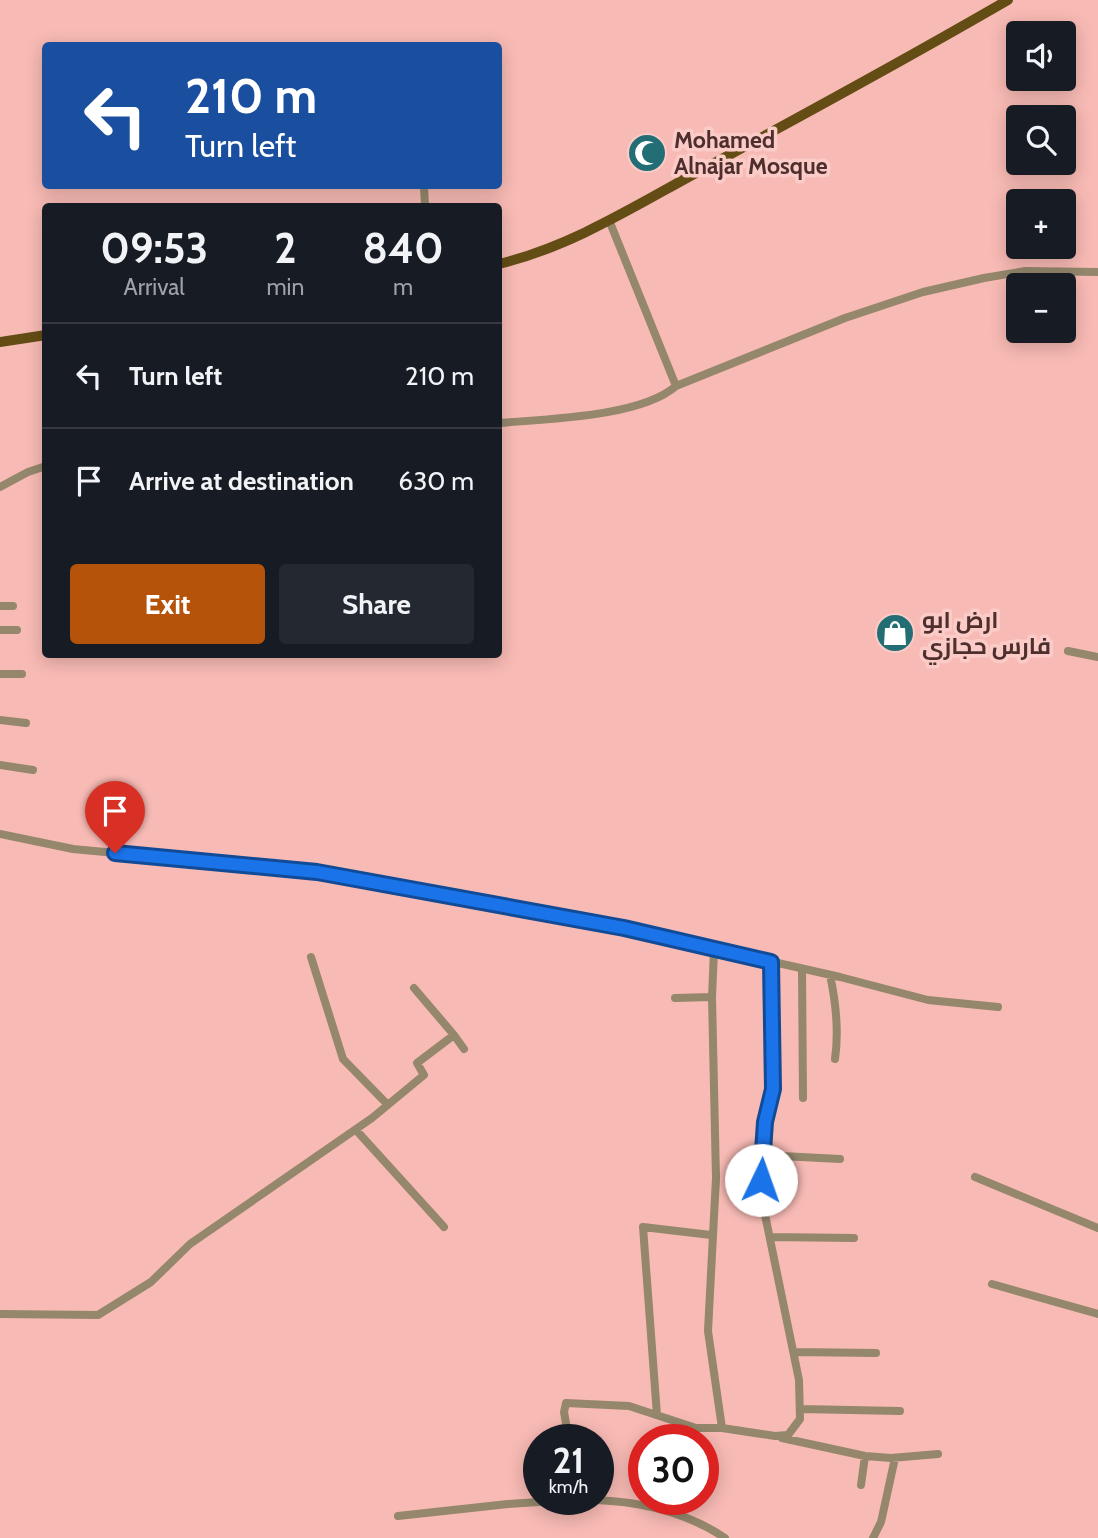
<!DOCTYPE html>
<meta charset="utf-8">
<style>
:root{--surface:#171b24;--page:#242831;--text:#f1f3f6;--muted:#9ea1a6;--line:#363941;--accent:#b45309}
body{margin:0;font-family:Cabin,Cairo,sans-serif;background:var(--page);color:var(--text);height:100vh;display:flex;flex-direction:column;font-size:26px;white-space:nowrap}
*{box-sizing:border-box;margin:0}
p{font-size:23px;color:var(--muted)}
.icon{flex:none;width:38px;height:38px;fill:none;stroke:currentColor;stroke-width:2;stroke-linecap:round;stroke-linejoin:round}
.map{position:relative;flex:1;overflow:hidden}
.sheet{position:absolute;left:42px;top:203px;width:460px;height:455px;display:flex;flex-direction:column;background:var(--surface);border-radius:7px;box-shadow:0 4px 18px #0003}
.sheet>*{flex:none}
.banner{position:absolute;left:42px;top:42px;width:460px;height:147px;border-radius:7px;box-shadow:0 4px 18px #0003;background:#1a4fa0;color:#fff;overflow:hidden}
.tools{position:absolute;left:1006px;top:21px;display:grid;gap:14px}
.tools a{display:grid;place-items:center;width:70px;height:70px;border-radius:7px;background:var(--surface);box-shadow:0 4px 18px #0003;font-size:35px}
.speed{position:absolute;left:523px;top:1424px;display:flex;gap:14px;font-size:35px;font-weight:700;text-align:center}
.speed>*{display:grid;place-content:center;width:91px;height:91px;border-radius:50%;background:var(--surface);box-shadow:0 4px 18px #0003;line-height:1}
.speed small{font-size:18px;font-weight:400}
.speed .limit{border:10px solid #d22;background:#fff;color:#111}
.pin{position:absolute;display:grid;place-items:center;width:60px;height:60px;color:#fff;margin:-72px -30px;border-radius:50% 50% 50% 0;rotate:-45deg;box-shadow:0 0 7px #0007}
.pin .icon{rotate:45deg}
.me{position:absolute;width:77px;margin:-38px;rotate:3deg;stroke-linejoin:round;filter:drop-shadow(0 0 5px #0008)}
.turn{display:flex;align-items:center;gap:24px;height:147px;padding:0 28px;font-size:32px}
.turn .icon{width:91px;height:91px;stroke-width:2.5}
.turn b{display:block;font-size:49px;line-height:60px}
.eta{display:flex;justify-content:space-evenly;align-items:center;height:119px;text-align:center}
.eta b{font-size:42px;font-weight:800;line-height:49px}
.button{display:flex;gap:14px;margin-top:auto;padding:14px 28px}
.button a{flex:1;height:80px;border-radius:7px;background:var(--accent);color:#fff;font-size:28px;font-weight:800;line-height:80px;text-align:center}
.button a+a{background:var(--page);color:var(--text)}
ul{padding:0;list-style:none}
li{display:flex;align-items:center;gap:21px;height:105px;padding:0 28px;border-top:2px solid var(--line)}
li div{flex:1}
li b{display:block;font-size:26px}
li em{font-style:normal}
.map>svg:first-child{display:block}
</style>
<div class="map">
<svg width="1098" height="1538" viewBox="0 0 1098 1538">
<rect width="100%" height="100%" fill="#f8bab4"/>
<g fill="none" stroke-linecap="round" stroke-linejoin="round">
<path stroke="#94876c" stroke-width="8" d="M424 186 425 206
M609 220 676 386
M499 423C546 419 641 417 676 386L845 318 923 292 984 278 1025 271 1098 272
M0 487 28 472 46 466
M0 606H13
M0 630H17
M1068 651 1098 657
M0 674H22
M0 720 26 723
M0 765 33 770
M0 834 73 849 318 872 385 884 624 928 840 977 928 1000 998 1007
M714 950 712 997 716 1178 708 1331 722 1428
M311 957 343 1059 387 1104
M802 969 803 1098
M830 975C836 1003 839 1031 835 1059
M414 988 454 1035
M675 998 712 997
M356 1130 444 1227
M762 1155 840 1159
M975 1177 1098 1228
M770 1237 854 1238
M992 1284 1098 1314
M0 1314 98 1315 151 1282 190 1244 372 1118 424 1075 417 1063 454 1035 464 1049
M794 1352 876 1353
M801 1409 900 1411
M657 1415 643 1227 711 1235
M782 1438 865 1456 891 1458 938 1454
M569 1440 564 1412 566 1403 629 1406 696 1428H722L775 1436 788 1435 800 1419 799 1380 763 1205 761 1180 765 1122 773 1089 771 962
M691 1440 696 1428
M861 1485 865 1456
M597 1500C641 1502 688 1513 725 1538
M670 1512 674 1500
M398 1516 508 1504 569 1500
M873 1538 881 1522 895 1458"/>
<path stroke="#644d15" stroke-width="10" d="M499 264C573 246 638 204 705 168 807 113 908 58 1008 0
M0 342 46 335"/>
</g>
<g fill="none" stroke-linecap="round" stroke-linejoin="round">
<defs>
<path id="route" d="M115 853 317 872 624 928 771 962 773 1089 765 1122 761 1180"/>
</defs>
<use href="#route" stroke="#114b97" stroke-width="18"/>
<use href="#route" stroke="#1a73e8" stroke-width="12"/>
</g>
<defs>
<symbol id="mosque-disc" viewBox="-11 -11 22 22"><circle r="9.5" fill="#236e75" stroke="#fbccc7"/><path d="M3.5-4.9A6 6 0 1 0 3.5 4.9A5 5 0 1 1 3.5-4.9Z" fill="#fff"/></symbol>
<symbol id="shop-disc" viewBox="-11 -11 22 22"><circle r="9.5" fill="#236e75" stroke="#fbccc7"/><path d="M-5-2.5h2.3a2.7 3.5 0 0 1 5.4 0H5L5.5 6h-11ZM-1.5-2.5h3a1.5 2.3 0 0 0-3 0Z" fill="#fff"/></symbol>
</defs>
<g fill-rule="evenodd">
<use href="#mosque-disc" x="625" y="131" width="44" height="44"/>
<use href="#shop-disc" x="873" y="611" width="44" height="44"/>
</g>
<g text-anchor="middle" stroke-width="7" stroke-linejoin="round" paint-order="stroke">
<g font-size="23" font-weight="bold" fill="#4e2f2d" stroke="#fbccc7" text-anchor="start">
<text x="674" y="148">Mohamed<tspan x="674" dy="26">Alnajar Mosque</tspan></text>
<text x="922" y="628">ارض ابو<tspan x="922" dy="26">فارس حجازي</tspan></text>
</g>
</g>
</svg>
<div class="tools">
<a><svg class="icon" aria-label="sound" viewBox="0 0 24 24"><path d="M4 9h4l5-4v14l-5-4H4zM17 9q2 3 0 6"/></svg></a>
<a><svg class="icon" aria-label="search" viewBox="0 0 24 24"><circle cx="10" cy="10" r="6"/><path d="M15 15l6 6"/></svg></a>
<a>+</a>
<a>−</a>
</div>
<div class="speed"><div>21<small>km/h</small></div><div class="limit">30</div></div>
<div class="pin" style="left:115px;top:853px;background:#d93025"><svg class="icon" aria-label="arrive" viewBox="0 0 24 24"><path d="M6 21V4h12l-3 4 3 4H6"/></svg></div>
<svg class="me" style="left:761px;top:1180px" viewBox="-20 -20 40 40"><circle r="19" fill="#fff"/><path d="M0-13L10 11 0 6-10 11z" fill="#1a73e8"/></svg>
<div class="banner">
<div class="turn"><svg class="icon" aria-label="left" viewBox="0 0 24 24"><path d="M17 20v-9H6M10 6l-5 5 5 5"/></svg><div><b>210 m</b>Turn left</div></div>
</div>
<section class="sheet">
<div class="eta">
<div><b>09:53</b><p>Arrival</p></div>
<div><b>2</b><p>min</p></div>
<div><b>840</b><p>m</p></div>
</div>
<ul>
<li><svg class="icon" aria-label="left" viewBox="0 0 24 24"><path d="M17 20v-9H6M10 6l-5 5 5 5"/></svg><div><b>Turn left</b></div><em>210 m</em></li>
<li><svg class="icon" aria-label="arrive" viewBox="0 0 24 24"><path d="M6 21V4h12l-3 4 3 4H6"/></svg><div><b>Arrive at destination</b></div><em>630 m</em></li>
</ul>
<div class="button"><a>Exit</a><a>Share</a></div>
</section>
</div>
